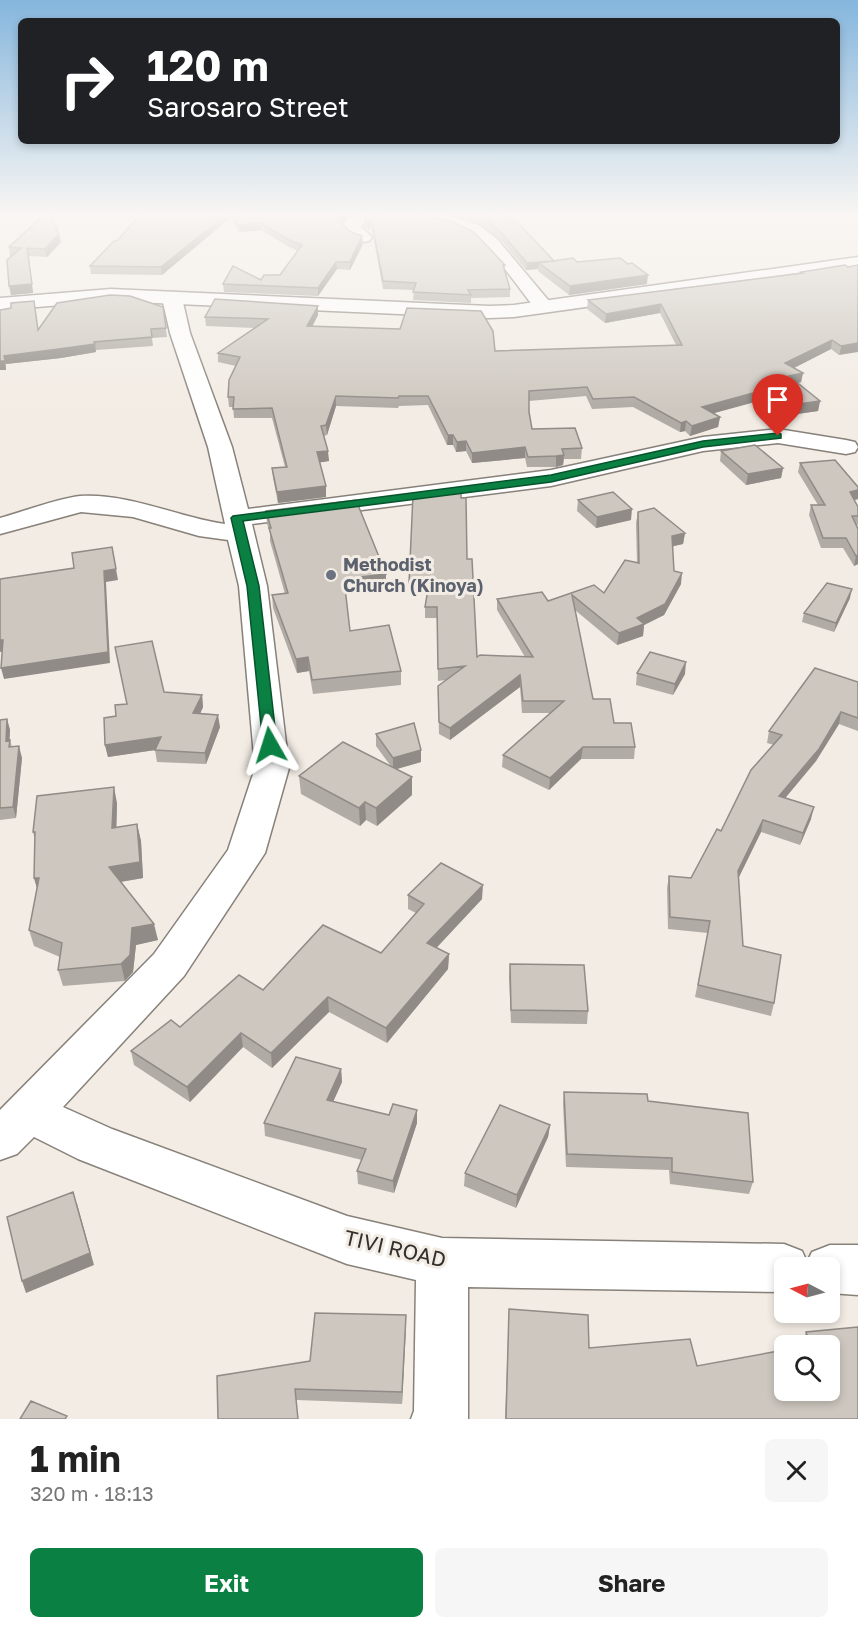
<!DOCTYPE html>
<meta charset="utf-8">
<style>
:root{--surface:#fff;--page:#f6f6f6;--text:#222;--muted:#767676;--accent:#0b8043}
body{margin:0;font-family:"Golos Text",sans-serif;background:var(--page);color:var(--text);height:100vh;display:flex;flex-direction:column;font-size:22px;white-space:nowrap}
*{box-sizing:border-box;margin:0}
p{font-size:20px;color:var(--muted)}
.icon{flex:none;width:33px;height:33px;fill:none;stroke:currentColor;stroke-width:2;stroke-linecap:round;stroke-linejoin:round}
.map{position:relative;height:1419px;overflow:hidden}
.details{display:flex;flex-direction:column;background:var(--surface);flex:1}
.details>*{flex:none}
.top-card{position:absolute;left:18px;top:18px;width:822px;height:126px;border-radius:9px;box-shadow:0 3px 9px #0003;background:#202124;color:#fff;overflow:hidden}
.needle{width:39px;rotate:276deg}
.tools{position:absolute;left:774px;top:1257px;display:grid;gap:12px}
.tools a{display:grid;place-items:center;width:66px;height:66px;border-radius:9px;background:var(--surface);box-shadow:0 3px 9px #0003;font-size:30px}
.pin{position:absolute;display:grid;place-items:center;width:51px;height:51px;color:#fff;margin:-62px -26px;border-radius:50% 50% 50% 0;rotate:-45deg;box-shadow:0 0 6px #0007}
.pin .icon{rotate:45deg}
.me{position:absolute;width:66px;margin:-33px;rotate:354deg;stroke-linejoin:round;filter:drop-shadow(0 0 4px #0008)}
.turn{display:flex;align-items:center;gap:21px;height:126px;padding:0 30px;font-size:27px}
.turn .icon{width:78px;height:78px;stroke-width:2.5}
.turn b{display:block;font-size:42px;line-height:51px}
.round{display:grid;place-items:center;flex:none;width:63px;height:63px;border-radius:9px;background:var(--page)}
.overview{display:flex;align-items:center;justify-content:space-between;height:102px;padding:0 30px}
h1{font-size:36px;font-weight:700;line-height:45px}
.action{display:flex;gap:12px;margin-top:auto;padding:12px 30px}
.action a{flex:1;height:69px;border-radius:9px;background:var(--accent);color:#fff;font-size:24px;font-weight:700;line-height:69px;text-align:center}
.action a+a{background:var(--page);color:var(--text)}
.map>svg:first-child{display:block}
</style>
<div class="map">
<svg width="858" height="1419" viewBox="0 0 858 1419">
<rect width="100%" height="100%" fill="#f2ece4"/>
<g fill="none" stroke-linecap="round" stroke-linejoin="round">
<defs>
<path id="minor" d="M361 213H441L479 225 497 239 554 307 551 311H537C520 290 490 244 466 232 448 223 427 221 408 218 394 216 374 217 360 226L372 237 369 241C358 244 348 236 341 227L348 219Z
M172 292 179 294 182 298 190 333 232 447 248 509 551 470 703 437 778 429 846 440 855 442 858 447 855 452 846 454 778 443 703 451 551 486 252 524 267 586 289 768 265 853 184 976 63 1107 112 1129 347 1216 442 1238 784 1244 802 1251 807 1262 812 1252 830 1245H858V1295L830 1293V1268H784V1292L468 1287V1419H411L414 1411 416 1280 347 1264 78 1159 34 1137 17 1154 0 1160V1110L154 954 228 850 255 768 239 586 228 540 199 536 133 517 81 512 0 534V518C22 512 59 498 80 496 129 493 177 517 225 524L208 447 170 333 162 298 165 294Z"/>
<path id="major" d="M858 257V269L514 317 489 318 111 301 0 310V298L111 289 489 306 514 305Z"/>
</defs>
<use href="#minor" stroke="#87817a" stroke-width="3"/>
<use href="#major" stroke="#87817a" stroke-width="3"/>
<use href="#minor" fill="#fff" fill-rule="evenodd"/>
<use href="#major" fill="#fff" fill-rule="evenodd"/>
</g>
<path fill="#b0aba4" d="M141 213H356L347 217 342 223 363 244 350 270 337 269 318 296 224 292 223 284 261 280 280 275 298 251 289 247 261 230 239 232 230 218 162 275 91 274 90 266 117 241Z
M384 213 505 265V271L510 289V297L471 298V303L413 300 414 290 383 289 371 225 369 231 364 226V219Z
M448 213H499L554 261 577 262 647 284 569 295 538 271V269L526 270 499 238 480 223Z
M61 242 47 257 29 256 33 293 11 295 12 256H10L9 247Z
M858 265 839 355 831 349 794 368 803 373 801 382 797 383 820 401 818 411 790 415 769 398 713 413 720 417 718 427 690 436 685 431 680 432 633 407 592 409 586 396 529 401V412L532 429 582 448 581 459H564L563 465 556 467H527L525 458 472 463 466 451 456 452 453 445H447L428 405 399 406 398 408 336 406 327 435 324 436 329 461 319 462 326 497 278 503 273 478 272 468 285 467 272 418H234L233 407H229L228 397 236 366 218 362V353L255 328 206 326 205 317 318 306V315L312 326 495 351 676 345 660 313 605 323 587 309 588 300Z
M34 301 38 329 163 307 167 337 152 338 153 346 96 350V352L61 358 6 364V370H0V310L11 308Z
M721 451 783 468 781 478 746 485 720 461Z
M800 463 858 499 854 500 858 516V525H857L858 528V564L854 566 843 548H821L809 515 811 505H818L798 472Z
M578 500 631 520 596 528 577 511Z
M266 511 386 587 345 593 350 631 401 671V685L313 694 309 671 297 673 273 608 272 595 285 594 270 541V532L267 524Z
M638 512 685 533 683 544 672 546 674 571 681 584 664 615 644 625 643 636 617 645 575 610 593 699 635 747 634 759H581L549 790 502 767 503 755 550 713H522L520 687 450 740 439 734 438 686 446 680 438 681 437 618H425V607L427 594H409V583L467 559 477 657H525L497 610V599L548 601 594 585 604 593 637 563 636 523Z
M850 598 834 632 802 622 804 613Z
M637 673 685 674 673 695 636 685Z
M858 682V731L839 724 816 761 785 798 811 819 800 845 761 832 739 877 743 946 774 1003 771 1016 695 997 708 933 668 929 667 888 669 876 691 878 774 745 767 743 769 731Z
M164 692 202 695 203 707 200 714 220 727 206 764 157 762 155 750 108 757 105 745 116 716 126 704Z
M7 719 10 730 9 741 10 740 12 747 22 758 16 818 0 820V720Z
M376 734 421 762 397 769 412 795 377 826 366 820 360 826 301 794 299 776 390 765 376 746Z
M117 803 116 828 137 824 141 841 143 878 121 882 158 940 136 945 133 972 125 981 63 986 58 970 60 957 34 946 29 930 37 888 34 878 35 840 33 832Z
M408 895 482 899 436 948 449 954 448 969 387 1043 329 1012 272 1068 243 1047 190 1102 134 1065 131 1051 180 1027 263 990 381 953 416 913 408 909Z
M510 964 588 1011 587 1024 511 1023 509 977Z
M341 1069 342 1082 333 1102 417 1123 394 1193 358 1184 357 1171 362 1160 265 1136 264 1123Z
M564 1092 648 1101 753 1182 749 1194 670 1184 669 1170 566 1167 563 1104Z
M550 1125 548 1137 516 1208 464 1186 465 1173Z
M509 1309 588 1315 589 1348 690 1339 697 1366 784 1350V1390H830V1346H801L806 1332 858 1327V1419H505Z
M406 1315 402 1404 297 1400 218 1419 310 1361Z"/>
<path fill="#908b86" d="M228 213H230V218L162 275 161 267Z
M344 213H356L347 217 339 227 338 220Z
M371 218V225L369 231 368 224Z
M261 223V230L239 232V225Z
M59 234 61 242 47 257 45 249Z
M362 236 363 244 350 270V262Z
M27 248 33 293 11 295 9 286Z
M554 261 539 263 538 269 526 270 527 263Z
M336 262 337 269 318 296V288Z
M648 275 647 284 569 295 570 286Z
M661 304 660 313 605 323 606 314Z
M318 306V315L308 335 307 326Z
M832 340 831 349 784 373 785 363Z
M858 343V352L839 355 841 346Z
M95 344 96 352 61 358 6 364 4 356Z
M0 361H5L6 370H0Z
M803 373 801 382 787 386 789 376Z
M771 388 769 398 700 417 702 407Z
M336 396V406L327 435 326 425Z
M820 401 818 411 790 415 791 405Z
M720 417 718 427 690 436 692 426Z
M686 421 685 431 680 432 681 423Z
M448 435H453V445H447Z
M466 441V451L456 452 457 442Z
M525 447V458L472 463V453Z
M328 451 329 461 317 463V452Z
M564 455 563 465 556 467V456Z
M783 468 781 478 746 485 748 474Z
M326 486V497L278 503 277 492Z
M858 490V499L847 502 850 492Z
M632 509 631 520 596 528 597 517Z
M685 533 683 544 670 547 672 536Z
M858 555V564L854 566 856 556Z
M116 569 118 580 106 582 110 663 4 679 1 668 104 571Z
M682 573 681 584 664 615 644 625 643 636 617 645 619 633 637 618Z
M386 574V587L344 593V579Z
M852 589 850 598 834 632 836 623Z
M0 640H3L6 651 0 652Z
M308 657 309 671 297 673 296 659Z
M686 662 685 674 673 695 675 684Z
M520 675V687L450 740V728Z
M202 695 203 707 195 725 193 713Z
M841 712 839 724 816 761 777 808 779 796Z
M218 715 220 727 206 764 205 753Z
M7 719 10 730 9 752 6 741Z
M161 737 162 749 108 757 105 745Z
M19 746 22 758 16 818 13 807Z
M583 747 581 759 549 790 550 778Z
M421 750V762L393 770V758Z
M412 777V795L377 826 376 808Z
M114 787 117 803 116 845 112 828Z
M365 802 366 820 360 826 359 808Z
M814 807 811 819 800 845 803 833Z
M763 820 761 832 736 883 738 871Z
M137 824 141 841 143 878 113 883 109 867Z
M34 878H39V895Z
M483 885 482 899 427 958V943Z
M154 924 158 940 136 945 133 972 125 981 121 964 132 928Z
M449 954 448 969 387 1043 386 1028Z
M328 997 329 1012 272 1068 271 1053Z
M241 1033 243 1047 190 1102 187 1087Z
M341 1069 342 1082 328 1113 327 1100Z
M417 1110V1123L394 1193 393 1181Z
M550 1125 548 1137 516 1208 517 1195Z
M77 1204 94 1265 26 1293 22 1281Z
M406 1315V1327L402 1404V1392Z"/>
<path fill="#cdc7bf" stroke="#908b86" stroke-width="1.5" d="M46 213H50L59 234 45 249 27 248 32 284 9 286 7 260 21 248 9 247Z
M141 213H228L161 267 90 266 114 241H117Z
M231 213H344L338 220 349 231 362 236 350 262H336L318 288 223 284 233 266 261 280 264 275H280L302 245 289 240 261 223 239 225Z
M384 213H408L451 221 474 232 505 265H503L510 289 468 290 471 295 413 292 416 283 383 281 371 218 368 224 364 219Z
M470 213H499L520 225 554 261 527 263 499 230 481 216Z
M573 258 577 262 620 258 628 264 632 263 648 275 570 286 539 263Z
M845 265 848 267 858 265V343L841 346 832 340 785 363 803 373 789 376 820 401 791 405 771 388 702 407 720 417 692 426 686 421 681 423 634 397 593 399 587 387 529 391V412L532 429 575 428 582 448 562 449 564 455 556 456 528 457 525 447 472 453 466 441 457 442 453 435H448L428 396H399L398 398 336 396 326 425 321 426 328 451 317 452 326 486 277 492 272 468 287 467 272 408 233 409 234 397H228L229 380 240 357 218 353 268 319 205 317 215 299 318 306 307 326 400 329 407 308 481 311 493 331 495 351 682 345 661 304 606 314 588 300 803 273 801 272Z
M110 295 130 296 163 307 166 328 151 329 152 337 94 342 95 344 59 349 4 356 5 361H0V310L11 308V303L34 301 38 330 57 303Z
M755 445 783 468 748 474 721 451Z
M835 460 858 487V490L850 492 858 507V516H852L858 529V555L856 556 846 538H823L811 505H825L800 463Z
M461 490V498H466L467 559H472L477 657 480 655 533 657 497 599 542 592 548 601 594 585 604 593 625 560 639 563 638 512 654 508 685 533 672 536 674 571 682 573 665 604 637 618 644 624 619 633 572 595 593 699H610L614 723H631L635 747H583L550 778 503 755 564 701H523L520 675 450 728 439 722 438 686 465 666 438 669 437 607H425L429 583H409L413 495Z
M613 492 632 509 597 517 578 500Z
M356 500 386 574 344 579 350 631 389 625 401 671 312 680 308 657 296 659 272 595 288 593 269 528H271L266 511Z
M112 547 116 569 104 571 108 652 1 668 3 640H0V579L74 568 72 553Z
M827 583 852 589 836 623 804 613Z
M152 641 164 692 202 695 193 713 218 715 205 753 155 750 161 737 105 745 104 718 116 716 115 705 127 704 115 647Z
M650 652 686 662 675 684 637 673Z
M815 668 858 682V718L841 712 819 749 779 796 814 807 803 833 763 820 738 871 743 946 781 955 774 1003 698 985 710 921 670 917 669 876 691 878 717 829 721 831 751 770 782 735 769 731Z
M7 719 6 741 10 740 9 747 19 746 13 807 0 808V720Z
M414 723 421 750 393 758 376 734Z
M343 742 412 777 376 808 365 802 359 808 299 776Z
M114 787 112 828 137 824 140 862 109 867 154 924 132 928 130 955 121 964 58 970 62 943 29 930 39 878H34L35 832H33L37 796Z
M441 863 483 885 427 943 449 954 386 1028 328 997 271 1053 241 1033 187 1087 131 1051 171 1020 180 1027 239 975 263 990 323 925 381 953 424 904 408 895Z
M510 964 584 965 588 1011 511 1010Z
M296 1057 341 1069 327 1100 389 1115 393 1104 417 1110 393 1181 357 1171 366 1149 264 1123Z
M564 1092 647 1094 648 1101 748 1113 753 1182 672 1172V1158L567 1154Z
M500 1105 550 1125 517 1195 465 1173Z
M73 1192 90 1253 22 1281 7 1217Z
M509 1309 588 1315 589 1348 690 1339 697 1366 784 1350V1390H830V1346H808L811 1345 806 1332 858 1327V1419H506Z
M315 1313 406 1315 402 1392 295 1389 298 1419H218L217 1376 310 1361Z
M31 1401 67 1416 65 1419H20Z"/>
<linearGradient id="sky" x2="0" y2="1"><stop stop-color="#85b6dd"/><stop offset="0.52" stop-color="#f9f6f3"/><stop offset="1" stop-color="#f9f6f3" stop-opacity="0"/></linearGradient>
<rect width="858" height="412" fill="url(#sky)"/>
<path fill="#0b8043" stroke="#07532c" stroke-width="1.5" d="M778 433 781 434V438L703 447 551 482 243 521 259 586 277 745 270 750 263 745 247 586 231 518 233 516 551 475 703 441Z"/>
<circle fill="#6b7280" stroke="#f2ece4" stroke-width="2" cx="331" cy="575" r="6"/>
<g text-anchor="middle" stroke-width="6" stroke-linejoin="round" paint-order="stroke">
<g font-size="18" font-weight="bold" fill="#5b616d" stroke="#f2ece4" text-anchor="start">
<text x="343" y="571">Methodist<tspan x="343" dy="21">Church (Kinoya)</tspan></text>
</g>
<g font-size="21" fill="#33302d" stroke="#f2ece4">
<text transform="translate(395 1249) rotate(13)" y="7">TIVI ROAD</text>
</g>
</g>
</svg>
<div class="tools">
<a><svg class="needle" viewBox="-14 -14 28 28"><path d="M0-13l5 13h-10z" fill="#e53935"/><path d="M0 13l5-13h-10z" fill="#767676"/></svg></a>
<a><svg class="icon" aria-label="search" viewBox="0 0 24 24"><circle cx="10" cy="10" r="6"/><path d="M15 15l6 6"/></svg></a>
</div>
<div class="pin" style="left:778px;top:436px;background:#d93025"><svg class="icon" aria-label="arrive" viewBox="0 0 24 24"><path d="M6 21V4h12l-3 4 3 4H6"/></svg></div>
<svg class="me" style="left:270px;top:745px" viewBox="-20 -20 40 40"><path d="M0-17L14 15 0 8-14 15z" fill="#0b8043" stroke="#fff" stroke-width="4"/></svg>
<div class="top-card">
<div class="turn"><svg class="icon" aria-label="right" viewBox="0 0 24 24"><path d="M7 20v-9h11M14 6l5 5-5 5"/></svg><div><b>120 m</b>Sarosaro Street</div></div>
</div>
</div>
<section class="details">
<div class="overview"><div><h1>1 min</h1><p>320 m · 18:13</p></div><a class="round"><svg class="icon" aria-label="close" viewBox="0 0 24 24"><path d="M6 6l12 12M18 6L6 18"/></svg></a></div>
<div class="action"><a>Exit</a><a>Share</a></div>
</section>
